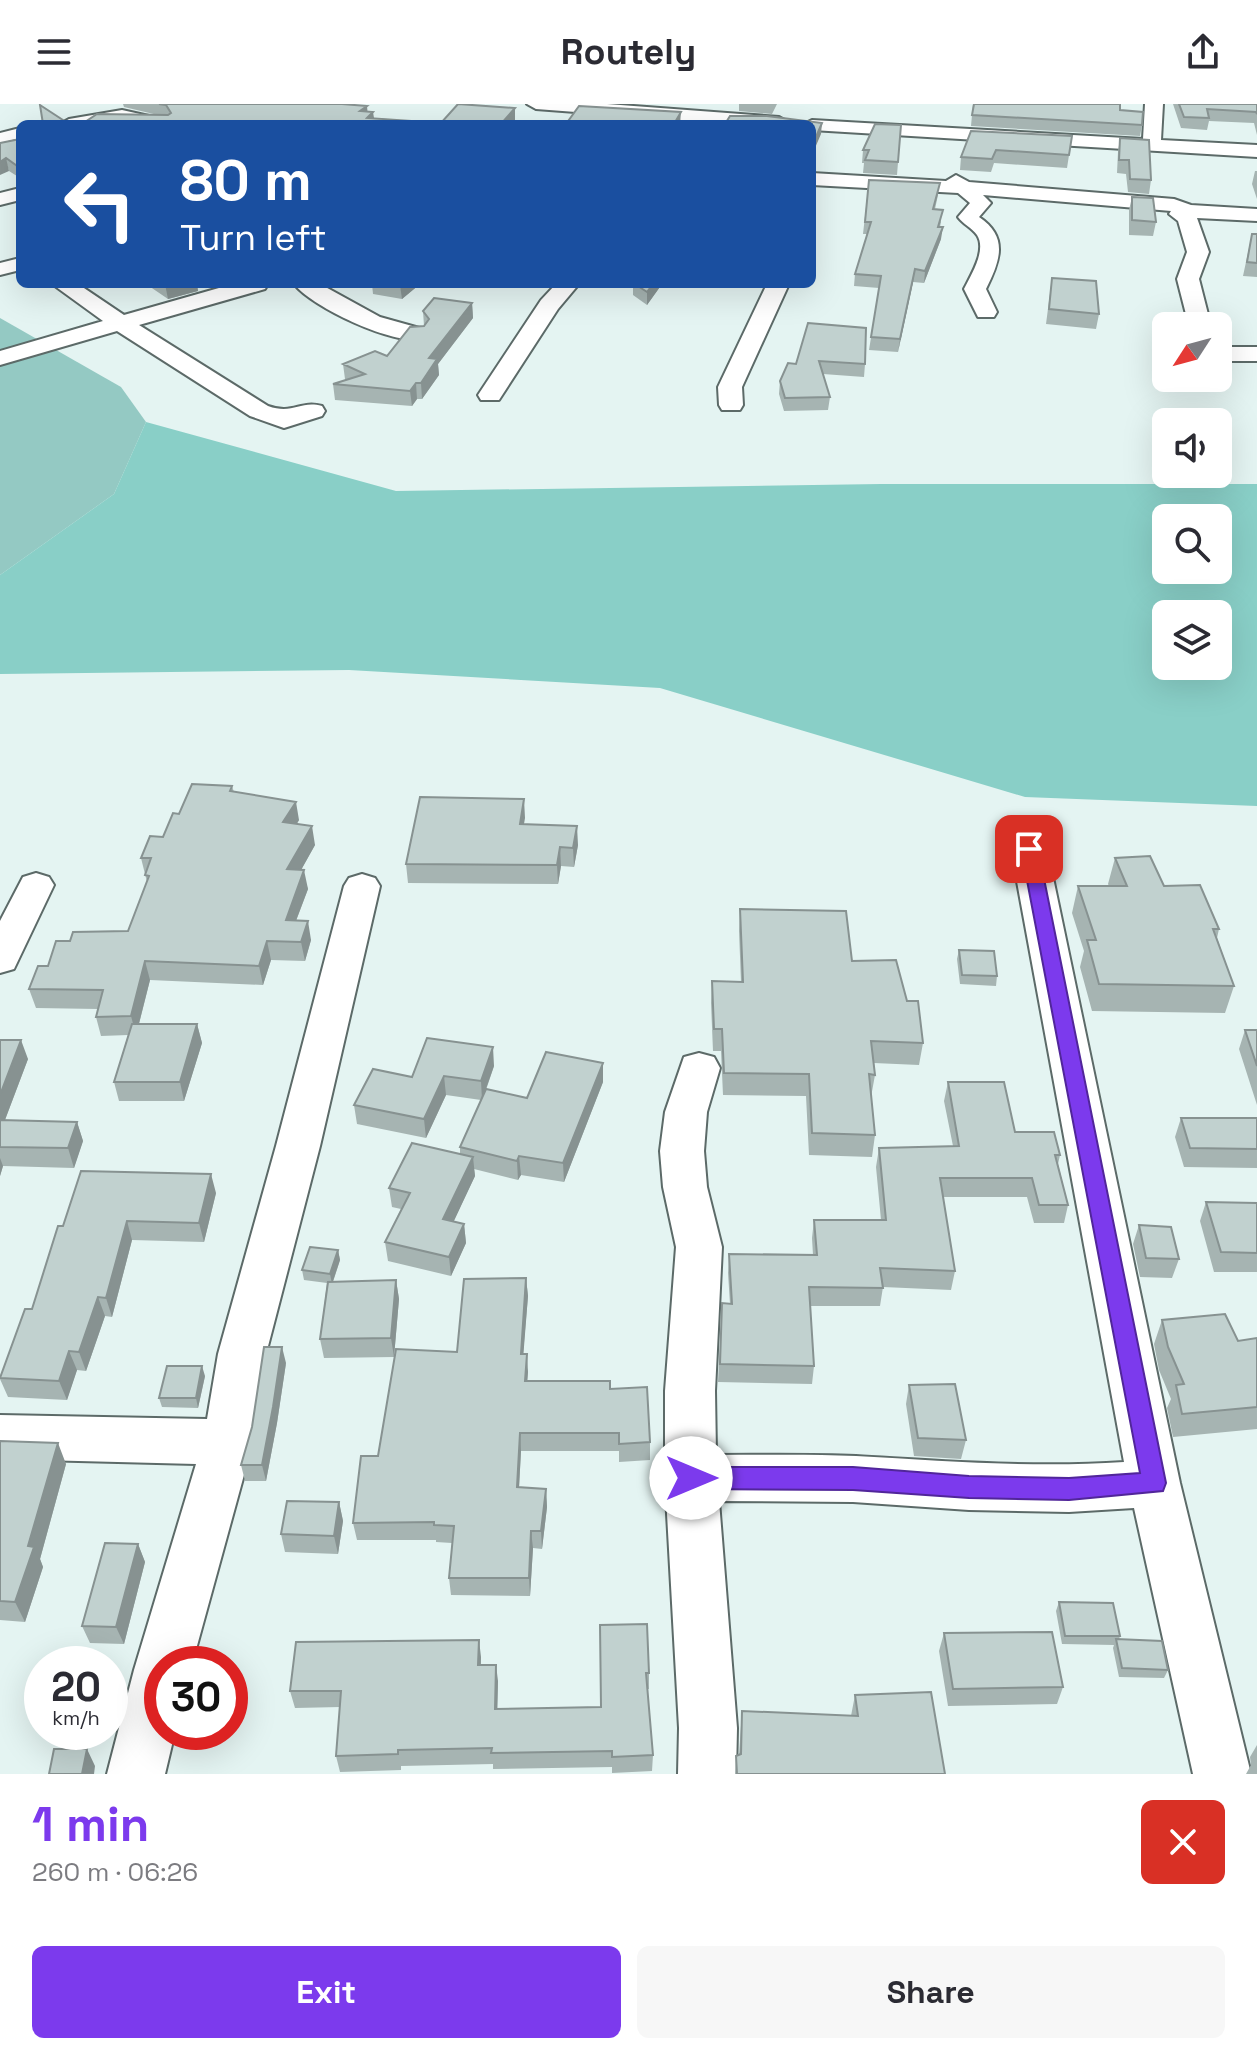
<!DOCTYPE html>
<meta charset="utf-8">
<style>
:root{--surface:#fff;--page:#f7f7f7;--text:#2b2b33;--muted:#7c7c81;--accent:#7c3aed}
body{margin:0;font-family:"Space Grotesk",sans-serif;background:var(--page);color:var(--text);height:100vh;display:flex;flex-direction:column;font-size:30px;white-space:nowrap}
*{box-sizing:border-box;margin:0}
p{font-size:26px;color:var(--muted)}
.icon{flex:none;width:44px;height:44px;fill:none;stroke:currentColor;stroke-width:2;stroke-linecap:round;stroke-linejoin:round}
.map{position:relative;height:1670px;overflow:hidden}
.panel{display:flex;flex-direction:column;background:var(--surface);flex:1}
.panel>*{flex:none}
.guide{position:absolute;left:16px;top:16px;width:800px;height:168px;border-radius:12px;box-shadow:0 8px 32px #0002;background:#1a4fa0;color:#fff;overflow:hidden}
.needle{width:52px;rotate:234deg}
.fabs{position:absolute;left:1152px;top:208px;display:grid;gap:16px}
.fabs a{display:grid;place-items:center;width:80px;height:80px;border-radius:12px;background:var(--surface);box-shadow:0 8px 32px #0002;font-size:40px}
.speed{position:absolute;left:24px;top:1542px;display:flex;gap:16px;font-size:40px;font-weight:700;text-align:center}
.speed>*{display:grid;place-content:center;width:104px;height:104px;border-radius:50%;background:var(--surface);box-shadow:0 8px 32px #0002;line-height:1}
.speed small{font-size:20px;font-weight:400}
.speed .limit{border:12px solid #d22;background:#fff;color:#111}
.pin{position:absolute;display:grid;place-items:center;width:68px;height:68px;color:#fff;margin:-34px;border-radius:16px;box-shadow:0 4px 12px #0006}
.me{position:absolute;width:88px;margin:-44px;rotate:90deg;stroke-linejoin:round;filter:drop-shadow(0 0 6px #0008)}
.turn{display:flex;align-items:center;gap:28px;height:168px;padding:0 32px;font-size:36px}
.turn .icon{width:104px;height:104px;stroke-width:2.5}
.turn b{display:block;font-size:56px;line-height:68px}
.round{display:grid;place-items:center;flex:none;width:84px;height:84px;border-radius:12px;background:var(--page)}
.headline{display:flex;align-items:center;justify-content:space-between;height:136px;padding:0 32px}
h1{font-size:48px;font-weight:600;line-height:60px;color:var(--accent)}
.button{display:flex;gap:16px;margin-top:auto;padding:16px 32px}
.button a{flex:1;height:92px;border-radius:12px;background:var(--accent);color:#fff;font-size:32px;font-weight:600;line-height:92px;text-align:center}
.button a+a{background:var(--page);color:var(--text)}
header{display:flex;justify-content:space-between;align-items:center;height:104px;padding:0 32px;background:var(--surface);font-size:36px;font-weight:600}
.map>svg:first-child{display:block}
</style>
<header><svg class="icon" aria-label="menu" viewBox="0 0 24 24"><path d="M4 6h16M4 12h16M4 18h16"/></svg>Routely<svg class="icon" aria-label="share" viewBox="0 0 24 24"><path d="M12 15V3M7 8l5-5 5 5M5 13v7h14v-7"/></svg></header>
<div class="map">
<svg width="1257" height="1670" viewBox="0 0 1257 1670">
<rect width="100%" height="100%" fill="#e4f4f2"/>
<path fill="#94c9c3" d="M0 214 121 283 146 318 114 390 0 471Z"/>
<path fill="#89cfc7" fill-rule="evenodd" d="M146 318 396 387 881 380H1257V702L1025 693 660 584 349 566 0 570V471L114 390ZM1166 414H1218V466H1166ZM1166 510H1218V562H1166Z"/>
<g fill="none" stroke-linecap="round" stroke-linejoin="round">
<defs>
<path id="minor" d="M527 0H607L779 13 788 18 734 20 536 5Z
M1145 0H1163L1161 36 1257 41V53L812 26V20H804L812 16 1143 35Z
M122 6 167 16 170 20C155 20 131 16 118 17 99 19 80 20 60 20L69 15Z
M20 24V34L0 39V29Z
M812 69 946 77 956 71 969 78 1174 95 1191 101 1257 105V117L1197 114 1209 148 1199 175 1211 222H1189L1177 175 1187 148 1178 117 1169 110 1171 107 983 91 991 99 979 113C1009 133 1000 157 986 185L997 208 994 213H978L964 185C971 171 987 146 977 131 972 124 963 120 958 113L970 99 958 89 812 81Z
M20 84V96L0 101V89Z
M20 154V166L0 171V159Z
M52 180H78L124 211 233 180H268L265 185 139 221 268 302C293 311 300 296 322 302L325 307 322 312 284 324 250 312 117 227 0 261V247L103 217Z
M294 180H320L380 213 423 225 427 230 423 235C394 242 312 203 294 180Z
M556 180H579L558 205 499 296H481L478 291 541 196Z
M767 180H789L742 283 743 301 740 306H722L719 301 718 283Z
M1218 243H1257V257H1218Z
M1029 734 1042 737 1047 745 1180 1379 1251 1670H1193L1134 1404 1069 1408 969 1406 853 1398 719 1397 737 1624 736 1670H678L679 1624 665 1374V1287L676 1143 663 1083 660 1047 665 1008 684 953 699 949 714 953 720 964 707 1008 704 1047 707 1083 722 1143 715 1287 716 1351C763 1351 810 1350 856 1352 946 1357 1034 1364 1124 1358L1011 745 1016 737Z
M36 769 49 773 54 781 14 865 0 869V817L23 773Z
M362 770 375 774 380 782 320 1042 266 1250 253 1338 192 1560H162V1628H175L165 1670H107L134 1566 196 1360 0 1355V1311L207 1315 218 1250 276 1042 344 782 349 774Z"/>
</defs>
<use href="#minor" stroke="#5c6a68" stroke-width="4"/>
<use href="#minor" fill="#fff" fill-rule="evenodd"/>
</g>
<path fill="#a6b4b2" d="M123 0H342L367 8 374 14 441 19 515 16 512 20H82L158 11 124 3Z
M739 0H777L772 10 739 7Z
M973 0 1120 6 1142 21 1140 32 971 22Z
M1173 0H1257V31L1254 19 1209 17 1207 26 1181 24Z
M901 21 897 71 863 69 864 59H862L863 46Z
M1072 32 1067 64 994 59 991 68 960 66 961 53Z
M1120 34 1151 76 1149 90 1128 88 1126 70 1117 69 1118 48Z
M20 35V74L9 67 0 39Z
M1255 67H1257V95L1252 80Z
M869 76 938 91 935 105 941 118 940 123 941 135 924 179 913 178 898 248 869 246 879 184 854 182 855 170 868 130H863Z
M1132 93 1156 118 1153 132 1129 131V106Z
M1252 130H1257V173L1243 172Z
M1052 174 1099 210 1096 225 1046 220Z
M146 180H197L198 187 168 195Z
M372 180H420L402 195 373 190Z
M633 180H662L647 201 633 191Z
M472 199 473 214 438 260 439 271 422 295H417L412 302 335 296 333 280 346 276 345 275 343 260 387 252 424 222 423 207Z
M808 219 865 260 864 273 823 270 830 293 828 306 784 307 779 290 780 277 796 260Z
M232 682 234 688 299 716 297 720 315 741 301 766 308 785 296 817 311 836 305 857 271 856 263 881 150 876 139 920H197L202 939 184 997H119L114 978 128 931 101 932 96 913 98 905 36 904 29 885 70 837 128 827 147 778 141 754 163 733 179 710Z
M524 695V720L578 741 574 763 561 762 558 780 408 779 406 760Z
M1115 754 1164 782 1219 825 1217 834 1234 882 1225 909 1092 907 1080 863 1084 847 1072 809 1078 782H1109L1108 780Z
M740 805 852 857 907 897 923 939 919 961 874 959 875 971 871 993 875 1031 872 1053 809 1051 806 992 723 991 721 947H713L711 899 712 877 741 878 739 827Z
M959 846 997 872 996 882 960 880 957 855Z
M1245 926H1257V1001L1239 945Z
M0 936 28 955 5 1016 77 1018 83 1037 74 1064 3 1062 0 1072Z
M603 959V978L564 1078 521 1071 518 1076 474 1065 475 1072 453 1118 464 1120 466 1139 451 1172 388 1157 385 1138 401 1105 392 1103 389 1084 460 1050V1043L481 996 446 991 426 1034 357 1020 354 1001 412 973 494 962 486 986 527 994Z
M948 978 1015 1028 1060 1051 1058 1060 1068 1101 1064 1119H1034L1027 1093H943L955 1167 951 1186 883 1183 880 1202H810L814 1262 812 1280 718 1278 722 1199 730 1200 728 1169 729 1150 813 1151 812 1134 814 1116H881L876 1063 879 1044 953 1042 944 997Z
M1181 1014H1257V1064L1184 1063 1175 1033Z
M216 1089 204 1138 132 1136 112 1213 105 1212 86 1267 77 1266 67 1296 8 1293 0 1275 32 1205 63 1122Z
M1206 1098 1257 1099V1168H1214L1200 1117Z
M1139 1121 1179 1155 1172 1174 1140 1173 1133 1140Z
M338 1146 340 1156 333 1178 396 1176 399 1195 394 1253 324 1254 320 1235 327 1179 304 1176 302 1166Z
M526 1174 528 1192 523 1250 528 1268 527 1277 610 1285 650 1338V1356L619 1358V1347H521L519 1384 546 1385 547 1403 542 1445 533 1444 530 1492 451 1491 449 1474 452 1439 436 1438V1436H357L353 1419 378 1352 457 1248Z
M1162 1216 1238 1237 1257 1234V1325L1173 1333 1167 1304 1171 1295 1159 1266 1154 1240Z
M286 1259 277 1319 266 1377H245L241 1361Z
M205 1272 198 1304 162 1303 159 1294Z
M909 1281 966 1336 961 1355 914 1352 906 1300Z
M0 1337 66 1360 40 1455 43 1463 25 1518 0 1516Z
M339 1398 343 1417 338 1450 285 1448 281 1430Z
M138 1440 145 1458 124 1540 90 1539 82 1522Z
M1059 1498 1120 1532 1119 1535 1168 1566 1164 1574 1119 1573 1113 1544 1114 1541 1062 1540 1056 1507Z
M600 1521 649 1569V1585H647L653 1651 652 1667 612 1669V1663L493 1665V1660L401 1662V1666L340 1668 336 1652 340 1603 295 1604 290 1587 481 1553V1561L498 1577 497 1605 601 1603Z
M944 1529 1063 1583 1057 1600 948 1602 939 1547Z
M855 1591 945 1670H735L736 1652 739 1651 742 1607 851 1612Z
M1257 1641V1670H1246L1251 1661 1250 1653Z"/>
<path fill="#879291" d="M367 2 368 13 373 8 375 20 360 7Z
M515 4V16L512 20H501Z
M681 8 680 20H674Z
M822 19 821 30 812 51V42Z
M6 54 9 67 0 71V58Z
M943 123 941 135 924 179 925 167Z
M915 165 913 178 898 248 900 235Z
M165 180H197L198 187 168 195Z
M402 180H420L402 195 400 181Z
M653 180H662L647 201V188Z
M472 199 473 214 438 260 439 271 422 295 421 279 429 254Z
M416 279 417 295 412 302 410 287Z
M524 695 525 714 521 738 520 720Z
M296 698 299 716 286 736 283 718Z
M312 722 315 741 291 784 287 765Z
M577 722 578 741 574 763 573 744Z
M560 743 561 762 558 780 557 761Z
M304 766 308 785 289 835 286 816Z
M308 817 311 836 305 857 301 838Z
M267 837 271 856 263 881 259 862Z
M145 857 150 876 136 931 131 912Z
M197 920 202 939 184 997 180 978Z
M21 936 28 955 0 1029V991Z
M493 943 494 962 482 996 481 977Z
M603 959V978L564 1078 563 1059Z
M444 972 446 991 426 1034 424 1015Z
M77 1018 83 1037 74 1064 68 1044Z
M519 1052 521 1071 518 1076 517 1057Z
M473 1053 475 1072 446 1134 443 1115Z
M0 1054 3 1062 0 1072Z
M211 1070 216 1089 204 1138 199 1119Z
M127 1117 132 1136 112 1213 106 1194Z
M464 1120 466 1139 451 1172 449 1153Z
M338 1146 340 1156 332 1180 330 1170Z
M526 1174 528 1192 522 1268 521 1250Z
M396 1176 399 1195 394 1253 391 1234Z
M98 1193 105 1212 86 1267 79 1248Z
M282 1243 286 1259 277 1319 266 1377 262 1361Z
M69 1247 77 1266 67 1296 59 1277Z
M527 1250 528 1268 526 1295 525 1277Z
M202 1262 205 1272 198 1304 196 1294Z
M520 1329 521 1347 518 1401 517 1383Z
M58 1339 66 1360 40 1455 43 1463 25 1518 15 1498 28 1442Z
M546 1385 547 1403 542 1445 541 1427Z
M339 1398 343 1417 338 1450 334 1432Z
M531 1427 533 1444 530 1492 529 1474Z
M138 1440 145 1458 124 1540 116 1523Z
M479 1536 481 1553 480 1578 478 1561Z
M496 1561 498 1577 497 1621 495 1605Z
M87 1645 95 1662 94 1670H82Z"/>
<path fill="#c1d1cf" stroke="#879291" stroke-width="2" d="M159 0H342L367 2 360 7 373 8 367 14 441 19 458 0 515 4 501 20H82L97 10 168 11 171 9 166 1Z
M974 0H1120V6L1143 8 1142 21 972 11Z
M1179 0H1257V10L1256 8 1207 5 1209 14 1184 13Z
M40 1 69 20H43Z
M579 2 681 8 674 20H566Z
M730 12H767L822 19 812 42V20H725Z
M875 20 901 21 898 58 865 56 869 46H863Z
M971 27 1072 32 1069 51 996 46 992 55 961 53Z
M1120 34 1149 36 1151 76 1130 75 1129 56H1119Z
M20 35V64L6 54 0 58V39Z
M869 76 940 79 933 105 943 106 938 123H943L925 167 915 165 900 235 871 233 881 172 855 170 871 118H865Z
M1132 93 1153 94 1156 118 1132 116Z
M1252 130H1257V159L1247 158Z
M1052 174 1096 177 1099 210 1049 205Z
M635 180H653L647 188Z
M434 194 472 199 429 254 437 255 421 279H416L410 287 333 280 365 270 343 260 375 247 387 252 410 223 424 222 429 215 423 207Z
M808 219 866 224 865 260 819 257 830 293 785 294 780 277 788 259 796 260Z
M192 680 232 682 230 687 296 698 283 718 312 722 287 765 304 766 286 816 308 817 301 838 267 837 259 862 145 857 131 912 96 913 103 886 29 885 38 862H48L56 837H70L73 828 128 827 149 772 145 771 151 754H141L150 732 163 733 173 709 179 710Z
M420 693 524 695 520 720 577 722 573 744 560 743 557 761 406 760Z
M1150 752 1164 782 1200 781 1219 825H1213L1234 882 1099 880 1087 836H1096L1078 782H1127L1115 754Z
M740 805 846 807 852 857 896 856 907 897H918L923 939 871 937 875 971 869 970 875 1031 812 1029 809 970 724 969 722 925H714L712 877 743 878Z
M959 846 994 847 997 872 962 871Z
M132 920H197L180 978H114Z
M1245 926H1257V962Z
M427 934 493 943 481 977 444 972 424 1015 354 1001 373 965 412 973Z
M0 936H21L0 991Z
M546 948 603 959 563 1059 519 1052 517 1057 460 1043 486 985 527 994Z
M948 978H1004L1015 1028H1054L1060 1051H1055L1068 1101H1039L1032 1074H940L955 1167 880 1164 883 1184 809 1183 814 1262 720 1260 722 1199 732 1200 729 1150 817 1151 814 1116H886L879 1044 959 1042Z
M1181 1014H1257V1045L1190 1044Z
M0 1016 77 1018 68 1044 0 1043Z
M412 1039 473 1053 443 1115 464 1120 449 1153 385 1138 410 1089 389 1084Z
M81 1067 211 1070 199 1119 127 1117 106 1194 98 1193 79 1248 69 1247 59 1277 0 1274 25 1205H32L58 1122H63Z
M1206 1098 1257 1099V1149L1221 1148Z
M1139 1121 1171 1123 1179 1155 1146 1154Z
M310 1143 338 1146 330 1170 302 1166Z
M526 1174 521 1250H527L525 1277H610V1285L647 1283 650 1338 619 1340V1329H520L517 1383 546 1385 541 1427H531L529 1474H449L454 1422 434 1421V1418L353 1419 361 1352H378L396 1245 457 1248 464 1175Z
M396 1176 391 1234 320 1235 328 1178Z
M1225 1210 1238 1237 1257 1234V1303L1182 1310 1176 1281 1184 1280 1168 1243 1162 1216Z
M264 1243H282L273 1303 262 1361H241L252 1323Z
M167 1262H202L196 1294H159Z
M955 1280 966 1336 918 1334 909 1281Z
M0 1337 58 1339 28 1442 34 1443 15 1498 0 1497Z
M287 1397 339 1398 334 1432 281 1430Z
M105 1439 138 1440 116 1523 82 1522Z
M1059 1498 1113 1499 1120 1532H1065Z
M647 1520 649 1569H646L653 1651 612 1653V1647L491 1649 492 1644 398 1646V1650L336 1652 341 1587H290L296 1538 479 1536 478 1561H496L495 1605 601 1603 600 1521Z
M1052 1528 1063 1583 953 1585 944 1529Z
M1116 1535 1162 1537 1168 1566 1122 1564Z
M931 1588 945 1670H737L736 1652 741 1650 742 1607 858 1612 855 1591Z
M54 1645H87L82 1670H49Z"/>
<path fill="#7c3aed" stroke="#51269a" stroke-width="2" d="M1029 740 1038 745 1166 1379 1163 1387 1069 1396 969 1394 853 1386 691 1385 682 1381 679 1374 682 1366 691 1363H853L969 1372 1069 1374 1140 1369 1021 745Z"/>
</svg>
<div class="fabs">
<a><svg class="needle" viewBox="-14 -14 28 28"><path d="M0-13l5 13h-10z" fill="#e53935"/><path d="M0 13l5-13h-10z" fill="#7c7c81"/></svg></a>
<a><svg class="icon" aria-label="sound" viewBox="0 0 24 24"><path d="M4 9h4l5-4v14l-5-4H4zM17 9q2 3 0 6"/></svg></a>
<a><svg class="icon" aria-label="search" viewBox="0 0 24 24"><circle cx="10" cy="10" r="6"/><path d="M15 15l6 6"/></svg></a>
<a><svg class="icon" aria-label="layers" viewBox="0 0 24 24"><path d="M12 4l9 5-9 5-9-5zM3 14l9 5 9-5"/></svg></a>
</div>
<div class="speed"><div>20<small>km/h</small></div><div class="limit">30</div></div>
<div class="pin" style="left:1029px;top:745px;background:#d93025"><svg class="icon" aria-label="arrive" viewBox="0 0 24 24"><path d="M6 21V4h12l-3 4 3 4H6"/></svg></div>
<svg class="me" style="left:691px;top:1374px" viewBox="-20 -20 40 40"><circle r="19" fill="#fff"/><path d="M0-13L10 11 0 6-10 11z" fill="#7c3aed"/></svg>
<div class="guide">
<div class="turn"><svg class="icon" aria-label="left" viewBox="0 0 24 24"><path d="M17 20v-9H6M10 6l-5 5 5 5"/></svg><div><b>80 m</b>Turn left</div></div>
</div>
</div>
<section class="panel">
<div class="headline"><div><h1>1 min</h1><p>260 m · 06:26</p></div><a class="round" style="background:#d93025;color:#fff"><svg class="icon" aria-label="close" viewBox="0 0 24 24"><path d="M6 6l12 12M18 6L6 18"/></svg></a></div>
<div class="button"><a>Exit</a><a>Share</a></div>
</section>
